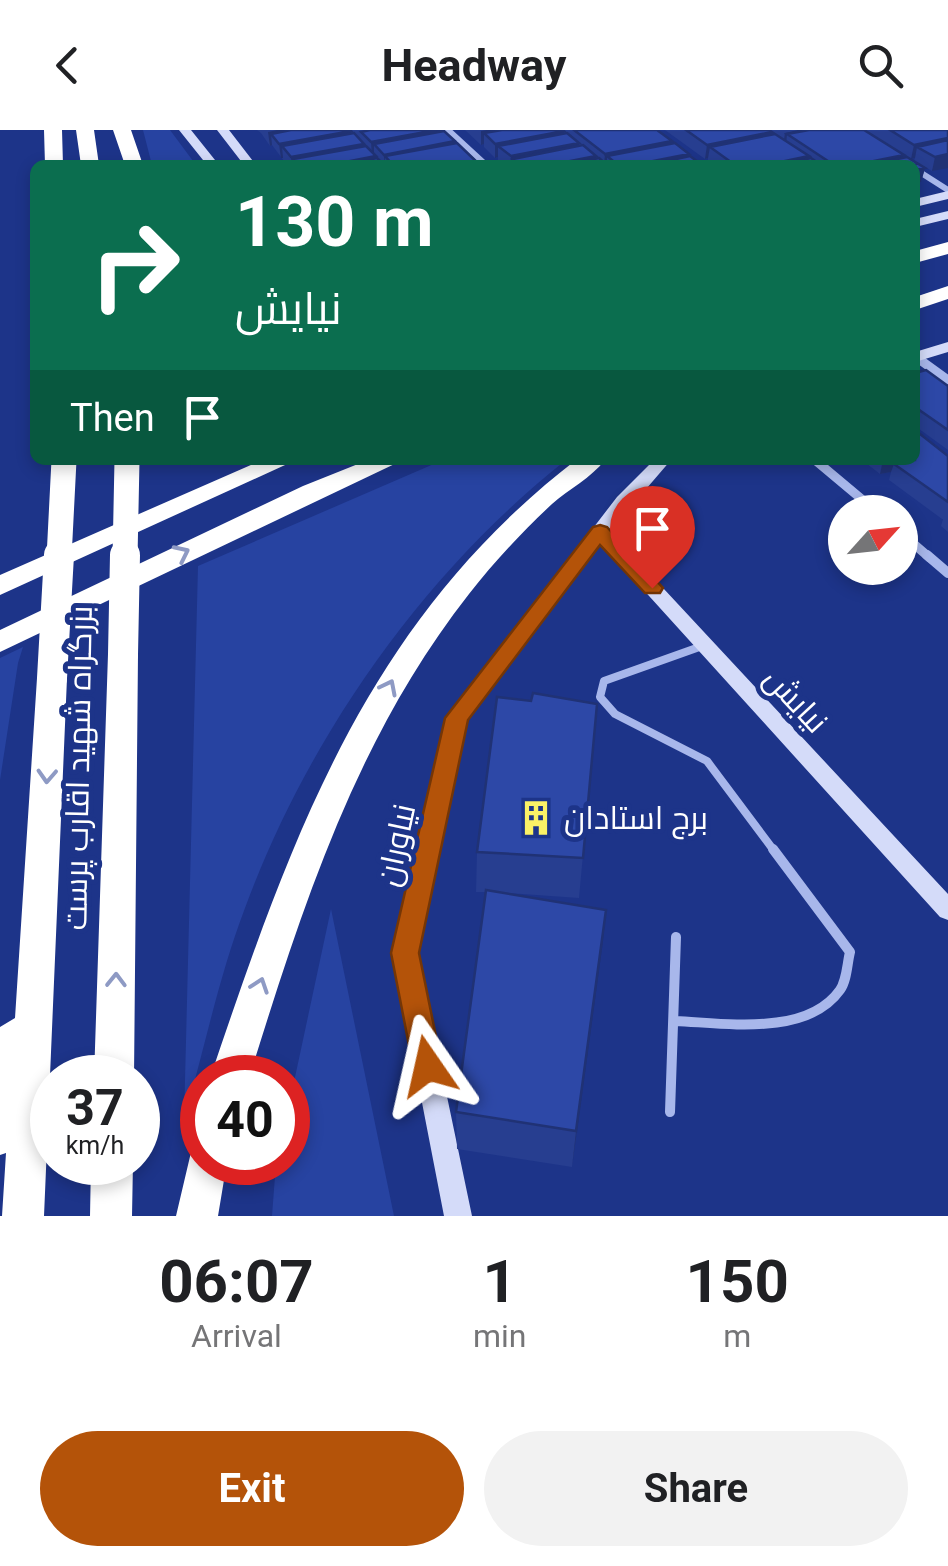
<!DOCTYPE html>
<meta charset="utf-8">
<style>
:root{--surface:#fff;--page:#f2f2f2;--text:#202124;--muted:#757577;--accent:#b45309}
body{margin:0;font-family:Roboto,Cairo,sans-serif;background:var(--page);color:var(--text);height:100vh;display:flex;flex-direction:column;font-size:38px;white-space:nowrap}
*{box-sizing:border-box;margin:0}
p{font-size:32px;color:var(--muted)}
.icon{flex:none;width:55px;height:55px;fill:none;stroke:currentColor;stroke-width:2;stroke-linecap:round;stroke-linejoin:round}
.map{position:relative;height:1086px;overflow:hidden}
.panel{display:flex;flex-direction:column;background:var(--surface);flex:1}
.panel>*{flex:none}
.banner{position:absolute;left:30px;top:30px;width:890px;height:305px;border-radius:15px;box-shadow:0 5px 15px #0003;background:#0b6e4f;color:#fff;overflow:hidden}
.needle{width:65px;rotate:63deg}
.buttons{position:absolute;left:828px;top:365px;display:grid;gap:20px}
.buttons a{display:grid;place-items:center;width:90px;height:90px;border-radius:50%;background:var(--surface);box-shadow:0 5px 15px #0003;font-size:50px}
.speed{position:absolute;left:30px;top:925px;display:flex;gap:20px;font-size:50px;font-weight:700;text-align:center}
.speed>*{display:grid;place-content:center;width:130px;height:130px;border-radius:50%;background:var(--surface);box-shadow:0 5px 15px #0003;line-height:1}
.speed small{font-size:25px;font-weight:400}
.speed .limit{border:15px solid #d22;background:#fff;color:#111}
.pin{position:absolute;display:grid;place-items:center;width:85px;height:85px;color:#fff;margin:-102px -42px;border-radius:50% 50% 50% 0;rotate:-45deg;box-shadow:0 0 10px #0007}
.pin .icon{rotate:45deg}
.me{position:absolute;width:110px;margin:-55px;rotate:349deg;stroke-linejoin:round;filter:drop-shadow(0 0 8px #0008)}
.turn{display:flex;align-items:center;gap:35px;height:210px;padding:0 40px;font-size:45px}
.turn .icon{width:130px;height:130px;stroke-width:2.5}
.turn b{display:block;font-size:70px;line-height:85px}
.then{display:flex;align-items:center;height:95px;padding:0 40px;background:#0003;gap:20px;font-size:38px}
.eta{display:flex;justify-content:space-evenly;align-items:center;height:170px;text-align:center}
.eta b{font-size:60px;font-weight:700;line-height:70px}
.primary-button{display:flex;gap:20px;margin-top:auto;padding:20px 40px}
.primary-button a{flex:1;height:115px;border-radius:60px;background:var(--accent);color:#fff;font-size:40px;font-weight:700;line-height:115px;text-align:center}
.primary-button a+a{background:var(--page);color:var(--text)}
header{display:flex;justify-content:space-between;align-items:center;height:130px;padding:0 40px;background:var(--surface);font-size:45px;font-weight:700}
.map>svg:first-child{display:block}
</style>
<header><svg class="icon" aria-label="back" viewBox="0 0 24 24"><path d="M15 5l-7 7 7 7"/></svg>Headway<svg class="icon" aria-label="search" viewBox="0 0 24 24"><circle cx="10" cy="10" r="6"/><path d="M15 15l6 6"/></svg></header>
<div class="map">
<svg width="948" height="1086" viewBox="0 0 948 1086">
<rect width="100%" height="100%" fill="#1d3489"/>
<path fill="#2743a1" d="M143 0H170L196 35H152Z
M443 330H566C423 443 308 607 245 778 219 846 204 920 184 990L198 436Z
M23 517 18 533 0 650V528Z
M331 779 394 1086H272L276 1033 288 1032V980Z"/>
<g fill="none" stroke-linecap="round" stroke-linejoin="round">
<path stroke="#a8b7eb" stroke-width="8" d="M705 515 604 551 600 567 615 584 707 631 775 722"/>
<path stroke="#a8b7eb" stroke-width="10" d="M676 891C724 893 807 907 840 860 847 850 847 834 850 822L773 719
M670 982 676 807"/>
<path stroke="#a8b7eb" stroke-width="6" d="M448 0 486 35
M915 39 948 60"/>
<path stroke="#a8b7eb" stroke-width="9" d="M916 227 948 250
M815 330 877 382
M900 402 930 428"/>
<path stroke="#a8b7eb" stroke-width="10" d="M927 425 948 443"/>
<path fill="#d4dbf9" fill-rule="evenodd" d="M179 0H191L219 35H207Z
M217 0H229L256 35H244Z
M948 61V69L915 77V69Z
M948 81V89L915 97V89Z
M948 212V222L915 232V222Z
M654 330H671L610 401 948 764V790L940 787 601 413 467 590 417 823 472 1086H444L393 823 447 588 617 367Z"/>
<path fill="#fff" fill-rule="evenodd" d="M44 0H62L63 35H45Z
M76 0H94L99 35H81Z
M113 0H131L143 35H125Z
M948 112V124L915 133V121Z
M948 156V169L915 180V167Z
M262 330H296L0 465V445Z
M368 330H403L0 522V500L303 356Z
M576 330H605C591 348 569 359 552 374 522 402 494 432 469 464 356 608 303 775 249 948H210C292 706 366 492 576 330Z
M123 514 138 524 134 948H94L108 524Z
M52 538 63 541 67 548 44 1086H2L6 1023 0 1025V897L15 888 37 548 41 541Z
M202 1014V1032H227L218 1086H176L192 1018Z
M91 1032H133L132 1086H90Z"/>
<path stroke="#fff" stroke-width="25" d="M59 428 64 330
M125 428 127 330"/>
<path stroke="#fff" stroke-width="30" d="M123 524 125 425
M52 548 59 425"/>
</g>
<path fill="#273e90" d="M257 0H442L480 35H287L272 15 270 16 261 3Z
M465 0H657L672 14 689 24V27L702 35H504L498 30V27L495 28 484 17V14L481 15Z
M665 0H864L904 25 903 28 907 27 925 38 921 52 915 53V35H713L708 31V28L705 29Z
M864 0H948L932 41 914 31 915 28 911 29Z
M915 243 948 256V320L915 296Z
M948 326V402L941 396 943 389H942L889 350 891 342 880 344 862 330H915Z
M531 571 597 574 579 768 507 763 606 780 572 1037 457 1019 456 982 486 762H476L477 722Z"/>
<path fill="#203275" d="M277 0H340L271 4 272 15 270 16 268 2Z
M436 0H442V13L374 14V25L372 26 371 12Z
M487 0H549L484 3V14L481 15V1Z
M798 0H846L787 4 786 16H783L785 3Z
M351 1 352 15 282 16 283 28H281L279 14Z
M564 1 563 15 498 16V27L495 28V14Z
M772 2 770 16 710 17 708 28 705 29 707 15Z
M948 8V21L917 17 915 28 911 29 914 15Z
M455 11V25L385 26 384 35V25Z
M672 11 671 25 607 26V35H604L605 24Z
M579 13V27L513 29V35H510L511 26Z
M364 14V28L293 29V35H292L291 27Z
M689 24 688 35H633Z
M948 24V38L932 41 935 27Z
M904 25 901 35H854Z
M596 26 595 35H550Z
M809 26 807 35H766Z
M925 38 921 52 915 53V40Z
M883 330H910L894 334 891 342 880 344Z
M606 780 602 818 572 1037 576 1001Z"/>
<path fill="#2d48a7" stroke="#203275" stroke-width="2.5" d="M291 0H350L351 1 279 14 271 4Z
M370 0H436L371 12 361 2Z
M502 0H563L564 1 495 14 484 3Z
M574 0H657L672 11 605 24Z
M686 0H769L772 2 707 15Z
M809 0H864L904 25 854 35H834L787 4Z
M890 0H948V8L914 15Z
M444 1 455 11 384 25 374 14Z
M354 3 364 14 291 27 282 16Z
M567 3 579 13 511 26 498 16Z
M775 4 809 26 766 35H735L710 17Z
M948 10V24L935 27 917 17Z
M457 13 480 35H393L385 26Z
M675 13 689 24 633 35H618L607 26Z
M583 15 596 26 550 35H520L513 29Z
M366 16 376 26 330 35H297L293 29Z
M690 26 702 35H648Z
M907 27 925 38 915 40V35H868Z
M377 28 384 35H342Z
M599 28 607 35H565Z
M811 28 821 35H779Z
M926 240 948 256V300L915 277 918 270H915V243Z
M915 300 948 326V372L894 334 899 330H915Z
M533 563 597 574 583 728 477 722 497 567 531 571Z
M486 760 606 780 576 1001 456 982Z"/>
<defs><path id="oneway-chevron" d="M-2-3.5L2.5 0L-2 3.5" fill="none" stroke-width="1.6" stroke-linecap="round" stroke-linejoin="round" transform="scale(2.5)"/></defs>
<g stroke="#8e9ac4">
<use href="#oneway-chevron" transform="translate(182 423) rotate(-26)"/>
<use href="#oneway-chevron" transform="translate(389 557) rotate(-63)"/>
<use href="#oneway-chevron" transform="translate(47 646) rotate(93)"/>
<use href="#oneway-chevron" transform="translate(116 850) rotate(-89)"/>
<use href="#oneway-chevron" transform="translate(260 855) rotate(-71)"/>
</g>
<path fill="#b45309" stroke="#753606" stroke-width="2.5" d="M600 395 607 397 663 458 660 463H645L600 415 468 590 419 823 442 936 438 945 428 949 417 945 413 936 391 823 445 588 593 397Z"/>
<defs>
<symbol id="building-bare" viewBox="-9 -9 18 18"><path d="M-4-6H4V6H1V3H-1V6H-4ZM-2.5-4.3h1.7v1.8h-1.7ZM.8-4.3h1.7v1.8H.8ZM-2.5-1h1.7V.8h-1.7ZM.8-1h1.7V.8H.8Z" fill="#fbf166" stroke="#1d3489" stroke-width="2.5" paint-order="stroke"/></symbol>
</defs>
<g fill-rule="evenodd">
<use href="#building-bare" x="511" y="663" width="50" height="50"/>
</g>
<g text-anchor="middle" stroke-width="10" stroke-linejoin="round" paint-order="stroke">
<g font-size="32" fill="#fff" stroke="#1d3489">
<text transform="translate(796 570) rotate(47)" y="11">نیایش</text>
<text transform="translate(78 638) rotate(-89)" y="11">بزرگراه شهید اقارب پرست</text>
<text transform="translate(396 715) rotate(-78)" y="11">نیاوران</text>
</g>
<g font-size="32" fill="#fff" stroke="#1d3489" text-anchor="start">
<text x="564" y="699">برج استادان</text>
</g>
</g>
</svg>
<div class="buttons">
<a><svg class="needle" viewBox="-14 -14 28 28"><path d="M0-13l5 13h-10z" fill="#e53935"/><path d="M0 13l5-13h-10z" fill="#757577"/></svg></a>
</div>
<div class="speed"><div>37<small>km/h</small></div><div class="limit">40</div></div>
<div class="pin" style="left:652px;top:458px;background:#d93025"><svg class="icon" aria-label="arrive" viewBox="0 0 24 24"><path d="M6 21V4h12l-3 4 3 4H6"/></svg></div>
<svg class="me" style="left:428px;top:936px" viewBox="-20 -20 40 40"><path d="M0-17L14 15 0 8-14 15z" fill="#b45309" stroke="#fff" stroke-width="4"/></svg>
<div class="banner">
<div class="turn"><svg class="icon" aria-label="right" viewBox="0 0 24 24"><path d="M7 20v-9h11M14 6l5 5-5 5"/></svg><div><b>130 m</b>نیایش</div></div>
<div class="then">Then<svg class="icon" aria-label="arrive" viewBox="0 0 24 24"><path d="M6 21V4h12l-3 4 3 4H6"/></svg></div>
</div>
</div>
<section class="panel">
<div class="eta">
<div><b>06:07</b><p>Arrival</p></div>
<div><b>1</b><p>min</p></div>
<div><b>150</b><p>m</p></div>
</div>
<div class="primary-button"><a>Exit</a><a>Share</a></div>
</section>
